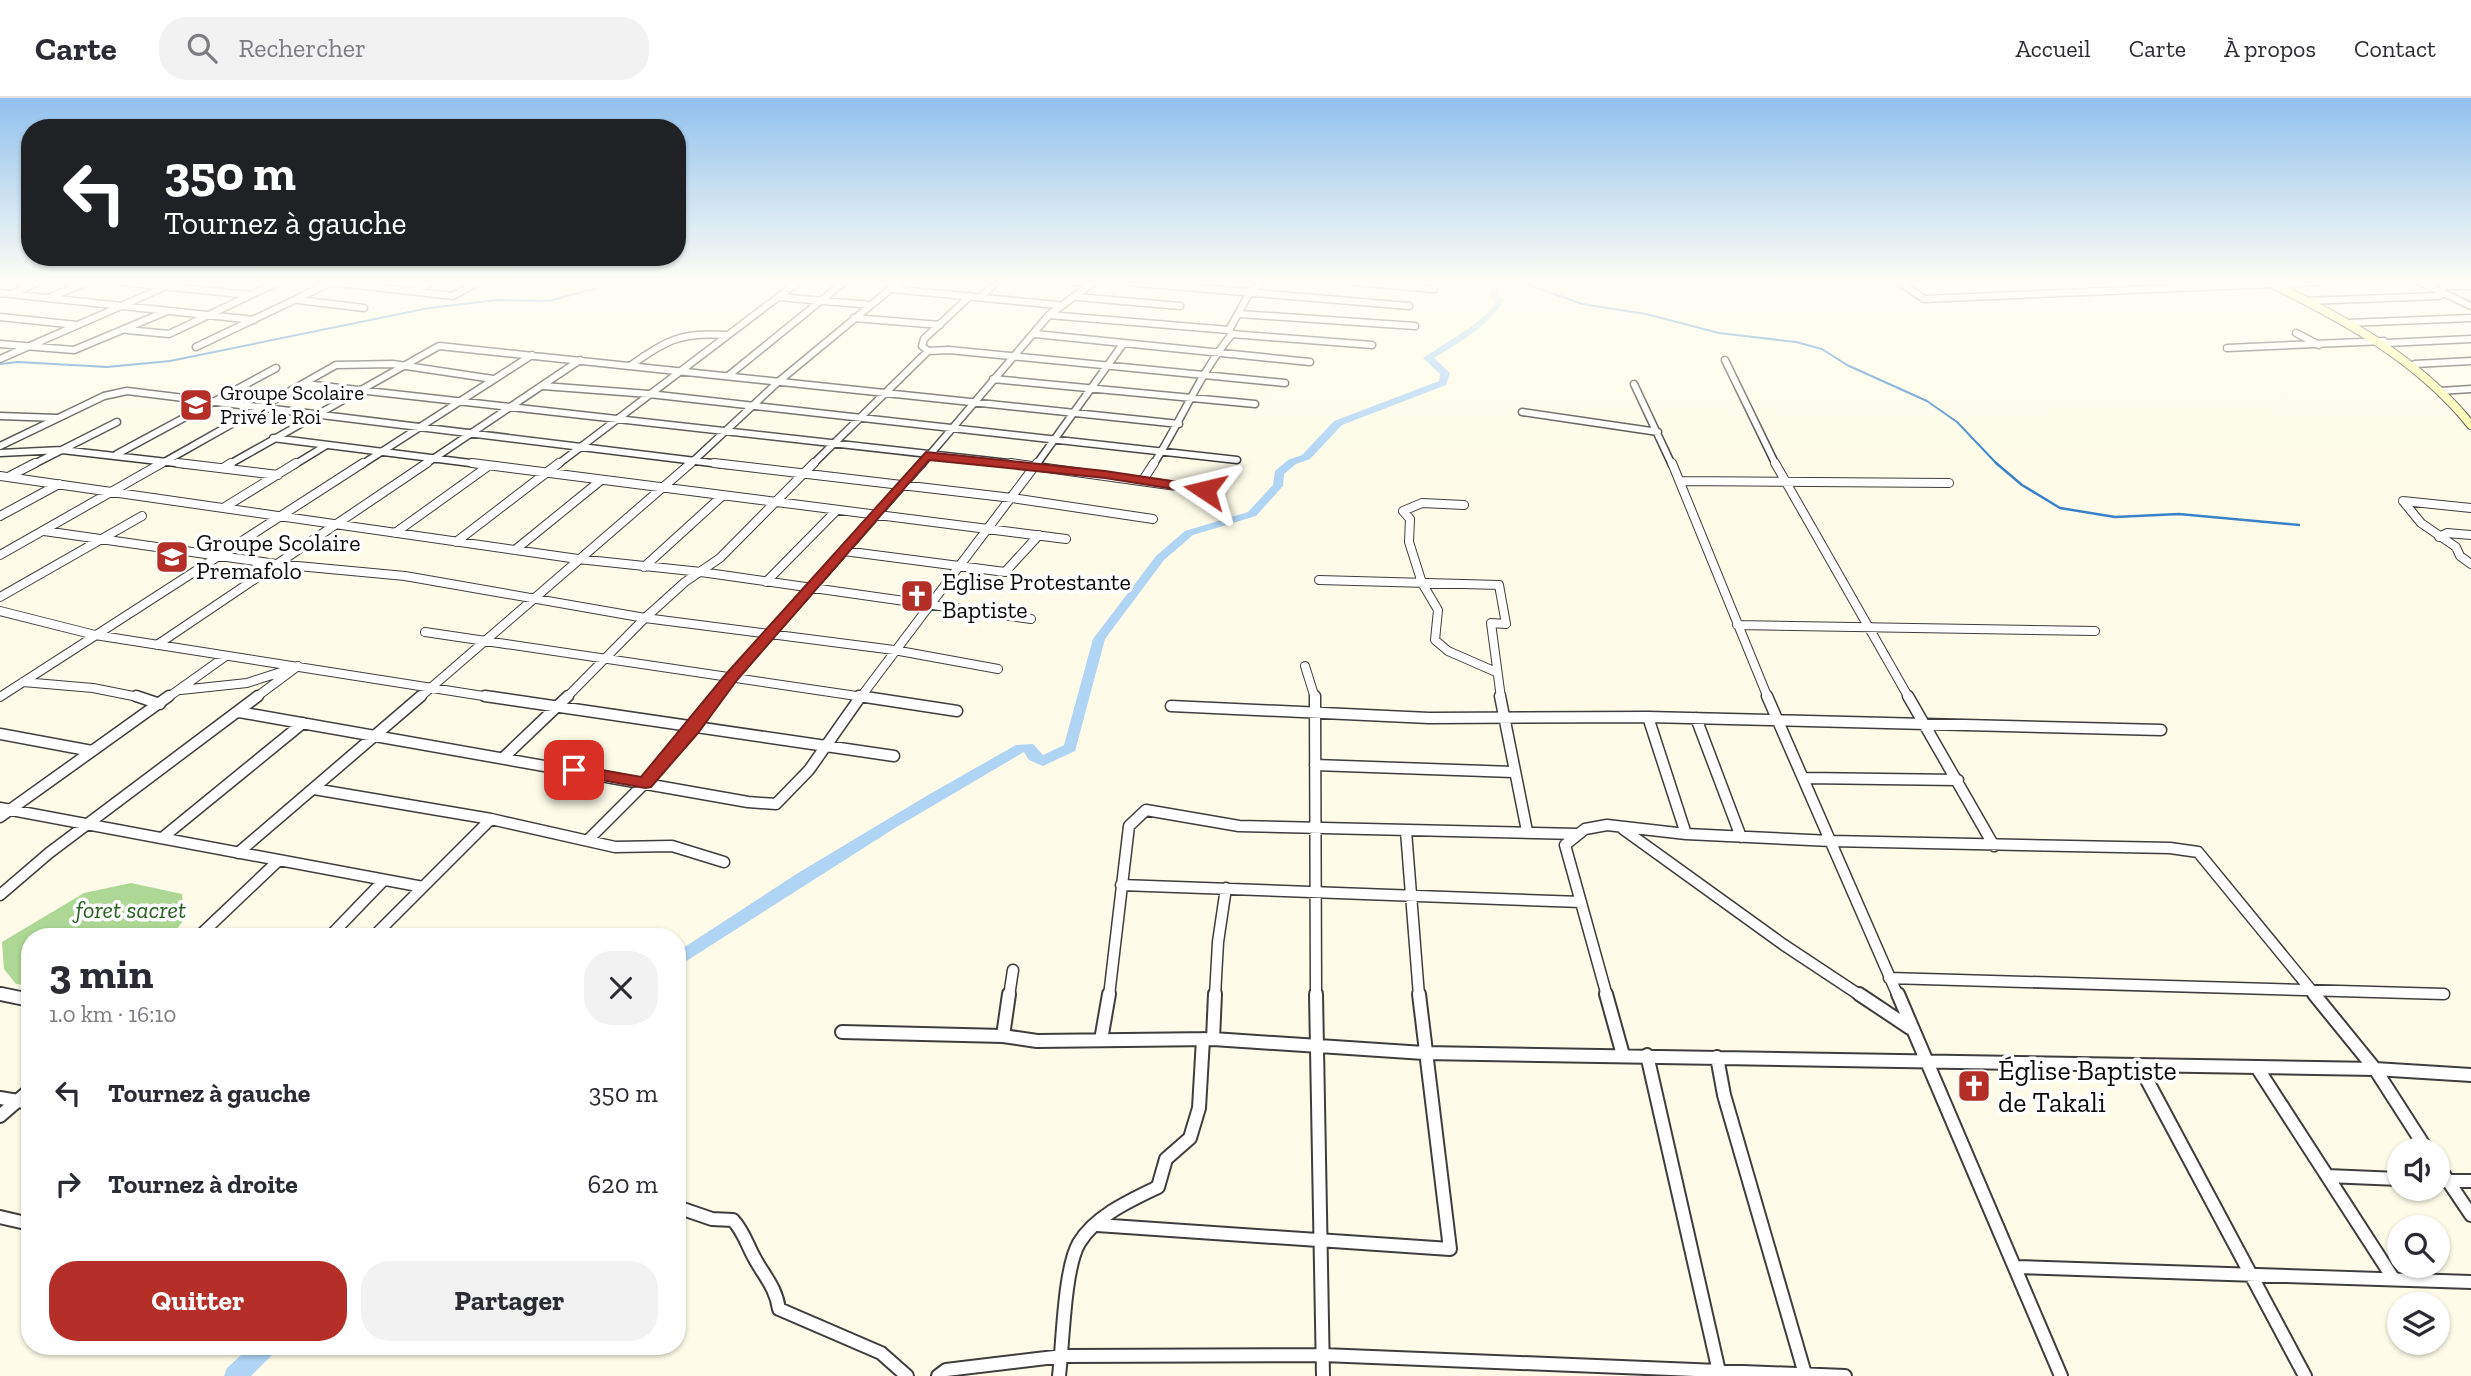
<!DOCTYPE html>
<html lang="fr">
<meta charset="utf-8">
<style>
:root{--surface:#fff;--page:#f2f2f3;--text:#2b2b33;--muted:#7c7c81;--line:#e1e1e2;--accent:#b52f29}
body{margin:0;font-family:"Zilla Slab",serif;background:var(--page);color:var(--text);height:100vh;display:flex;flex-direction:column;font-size:26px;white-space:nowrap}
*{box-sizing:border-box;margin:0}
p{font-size:23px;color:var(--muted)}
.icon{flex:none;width:38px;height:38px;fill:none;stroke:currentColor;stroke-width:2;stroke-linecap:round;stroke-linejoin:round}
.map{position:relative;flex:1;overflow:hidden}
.side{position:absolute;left:21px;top:830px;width:665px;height:427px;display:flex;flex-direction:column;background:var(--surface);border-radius:28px;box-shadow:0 2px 5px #0004}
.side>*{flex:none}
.guide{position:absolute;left:21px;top:21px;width:665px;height:147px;border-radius:28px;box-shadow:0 2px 5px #0004;background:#202124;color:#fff;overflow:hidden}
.buttons{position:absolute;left:2387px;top:1040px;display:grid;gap:14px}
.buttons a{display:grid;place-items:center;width:63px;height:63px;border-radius:50%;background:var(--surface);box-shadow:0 2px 5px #0004;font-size:35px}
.pin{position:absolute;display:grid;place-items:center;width:60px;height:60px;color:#fff;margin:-30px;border-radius:14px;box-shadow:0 4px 10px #0006}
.me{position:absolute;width:77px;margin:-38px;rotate:280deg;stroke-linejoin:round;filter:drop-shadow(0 0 5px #0008)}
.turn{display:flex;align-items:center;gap:24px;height:147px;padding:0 28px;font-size:32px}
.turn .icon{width:91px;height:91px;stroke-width:2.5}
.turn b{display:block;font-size:49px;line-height:60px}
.round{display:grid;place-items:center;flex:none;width:74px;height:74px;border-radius:28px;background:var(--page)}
.head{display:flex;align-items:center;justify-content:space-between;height:119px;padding:0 28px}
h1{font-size:42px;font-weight:800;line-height:52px}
.action{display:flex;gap:14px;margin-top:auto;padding:14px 28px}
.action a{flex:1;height:80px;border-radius:28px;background:var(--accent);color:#fff;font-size:28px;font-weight:800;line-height:80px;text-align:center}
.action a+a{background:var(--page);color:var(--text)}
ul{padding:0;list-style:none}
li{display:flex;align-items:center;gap:21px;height:91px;padding:0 28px}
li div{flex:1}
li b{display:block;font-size:26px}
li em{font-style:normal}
header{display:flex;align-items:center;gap:42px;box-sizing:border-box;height:98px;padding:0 35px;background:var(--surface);border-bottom:2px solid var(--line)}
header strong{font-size:33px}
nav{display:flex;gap:38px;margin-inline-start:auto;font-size:24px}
.search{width:490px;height:63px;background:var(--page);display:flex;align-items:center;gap:18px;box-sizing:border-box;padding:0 24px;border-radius:28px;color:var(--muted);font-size:26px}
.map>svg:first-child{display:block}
</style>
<header>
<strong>Carte</strong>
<div class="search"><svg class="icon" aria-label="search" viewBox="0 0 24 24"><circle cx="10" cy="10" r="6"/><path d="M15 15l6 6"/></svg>Rechercher</div>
<nav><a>Accueil</a><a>Carte</a><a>À propos</a><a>Contact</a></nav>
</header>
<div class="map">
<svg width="2471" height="1278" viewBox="0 0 2471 1278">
<rect width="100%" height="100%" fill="#fefce9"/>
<path fill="#acd795" d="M131 785 182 796 184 822 171 838H30V888L16 886 4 871 2 844 84 795Z"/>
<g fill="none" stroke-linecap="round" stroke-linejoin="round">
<path stroke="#3a82c8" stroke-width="2" d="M1521 184 1582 206 1646 216 1719 235 1796 244 1822 251 1847 267 1927 303 1957 324 1998 367
M0 266 18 264 107 269 170 263 429 210 497 202 549 203 618 184"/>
<path stroke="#3a82c8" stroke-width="2.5" d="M1996 365 2022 387 2060 410 2115 419 2179 416 2299 427"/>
<path fill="#b0d4f4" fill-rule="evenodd" d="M1494 184H1502L1504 187 1498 193 1499 198 1505 202C1487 229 1461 243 1434 260L1450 275 1446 287 1342 327 1310 361 1296 366 1284 376 1283 388 1256 418 1193 437 1164 462 1105 541 1075 653 1043 668 1029 662 1024 654 895 730 677 869V854L798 775 928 697 1016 647 1033 646 1043 657 1064 647 1093 541 1156 458 1185 433 1248 414 1273 387 1275 373 1288 362 1302 357 1334 323 1439 283 1440 276 1423 260 1468 231 1488 215 1496 203 1491 199 1490 193 1496 187Z
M251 1248H277L274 1255 251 1278H224L227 1270Z"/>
<defs>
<path id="street-far3" d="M123 184 250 197
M331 184 453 198 478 184
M1072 184 1093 185
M1126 184 1409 208
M1355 184 1434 191
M1899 184 1924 201 2319 184
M2420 184 2471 208
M892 191 1058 207
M414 193 432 184
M0 195 254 222
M11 196 39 184
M51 199 87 184
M778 199 871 207
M981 199 996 184
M1077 199 1180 208
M298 202 364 210
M2306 203 2439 198 2443 195V188H2471
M1240 216 1415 228
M1049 217 1229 232
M0 219 77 227
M854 220 940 227
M2348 225 2471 220
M127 232 169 236 278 184
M2296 235 2319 247
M1035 236 1310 264
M1232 236 1372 247
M2387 245 2471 241
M0 246 74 252 165 214
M196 249 332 184
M2227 250 2384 243
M928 253 922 248 924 241 970 198
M0 261 176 184
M1725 262 1776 367
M2415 266 2471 263
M630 268C666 242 681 234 726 237
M728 278 844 184
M993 281 1255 306
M305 286 1026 367
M1634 286 1672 367
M543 288 649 296 1237 362
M2440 293 2471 291
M1522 314 1658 334
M0 318 57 320
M273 340 486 367
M0 348 104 298 127 293 728 367
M0 355 62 352 193 367
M117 356 276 270
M32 367 117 324
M159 367 336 267 393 266 493 281
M228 367 439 248 1179 326
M294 367 325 348
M361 367 532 257
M424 367 580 262
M557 367 798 184
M689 367 778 284 899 184
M812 367 928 253 949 252 1285 285
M921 367 1049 217 1094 184
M1036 367 1123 246
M1153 367C1180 325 1200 275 1232 236L1229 232 1250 194 1261 184"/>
<path id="street-far2" d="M178 365 278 377
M472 365 1066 441
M714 365 1012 400 1153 421
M1011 365 1205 392
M1672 365 1768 600
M1775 365 1909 600
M223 370 231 365
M0 378 578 461 701 474 1031 521
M10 378 35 365
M1143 382 1154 365
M1680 383 1949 385
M2403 403 2421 425 2456 449 2460 458 2471 466
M2403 403 2471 410
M1464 407 1422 405 1403 413 1410 421 1409 444 1422 485 1438 512 1435 542 1448 553 1496 574
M225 409 296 365
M0 418 59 386
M44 433 276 466 405 478 645 520 894 552 998 571
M395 435 487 369
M2439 439 2447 435 2471 437
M456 444 559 365
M515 452 600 383
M844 453 1005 474 1039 437
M0 457 162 365
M644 469 721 399
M1319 482 1499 487 1506 526 1491 525 1501 600
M766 484 836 413
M0 499 142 418
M0 513 95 537 496 600
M1737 527 2095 533
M425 534 870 600
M157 547 427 365
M1305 568 1315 600
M23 584 93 590 143 600
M181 592 247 585 290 571
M0 599 363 365
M167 600 226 558
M255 600 298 568
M419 600 691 365
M566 600 645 520 685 484 720 460 814 365
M715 600 922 365
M860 600 1037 365"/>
<path id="street-far1" d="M136 598 160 606
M485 598 894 658
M859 598 957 613
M1315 598 1316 898
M1500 598 1527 733
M1767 598 1898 898
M1908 598 1994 748
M1171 608 1429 620 1648 619 2161 632
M239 614 748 704 776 706 809 672 861 598
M1648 619 1686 736
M1696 620 1741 739
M0 636 92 653
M503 660 568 598
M1315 667 1513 674
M1805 680 1958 682
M314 691 491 721 615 749 672 748 724 764
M0 710 423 789
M0 719 169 598
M1623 731 1784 847 1861 898
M1406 733 1419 898
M162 740 303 625
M589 741 645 685 716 598
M238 755 421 598
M1121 787 1581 804
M0 797 49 755 258 598
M199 838 279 762
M330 838 384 782
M374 838 491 721
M1889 880 2444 896
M0 896 10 898
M1009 898 1013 872
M1109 898 1129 728 1146 712 1239 728 1577 736
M1215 898 1218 844 1226 790
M1607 898 1565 747 1585 731 1607 727 1686 736 1831 743 2170 750 2198 754 2316 898"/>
<path id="street" d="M1 896 30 902
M1316 896 1323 1278
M1606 896 1623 957
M1859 896 1910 930
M1898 896 2061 1278
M2314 896 2375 971 2427 1052
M842 934 1003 938 1037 943 1213 941 1424 955 2375 971 2471 977
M1003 938 1009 896
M1213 941 1215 896
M1101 942 1109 896
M1647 957 1720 1278
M1717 959 1724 997 1805 1276
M2140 969 2305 1278
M2258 971 2393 1180
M0 1000 30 1005
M0 1018 30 992
M2438 1068 2471 1117
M2327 1078 2399 1081
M2438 1083H2471
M677 1109 712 1121 733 1122C744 1134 747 1147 755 1161 765 1179 776 1190 779 1211L881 1255 907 1278
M0 1119 30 1126
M1097 1127 1450 1151 1419 896
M2017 1169 2471 1184
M938 1278 946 1272 1063 1258 1323 1257 1845 1278
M1059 1278C1063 1245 1064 1171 1079 1145 1095 1118 1131 1102 1158 1089L1166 1061 1190 1040 1199 1010 1203 941"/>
<path id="secondary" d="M2269 184C2345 222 2417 260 2471 327"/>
</defs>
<use href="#street-far3" stroke="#3e3e3e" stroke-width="9"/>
<use href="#street-far2" stroke="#3e3e3e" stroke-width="10"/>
<use href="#street-far1" stroke="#3e3e3e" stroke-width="13"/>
<use href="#street" stroke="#3e3e3e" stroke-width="16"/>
<use href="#secondary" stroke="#2d2d2d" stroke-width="10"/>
<use href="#street-far3" stroke="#fff" stroke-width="6"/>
<use href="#street-far2" stroke="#fff" stroke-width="8"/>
<use href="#street-far1" stroke="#fff" stroke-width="10"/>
<use href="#street" stroke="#fff" stroke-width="12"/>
<use href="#secondary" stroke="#fcfba7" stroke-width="8"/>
</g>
<linearGradient id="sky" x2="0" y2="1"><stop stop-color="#91c1ed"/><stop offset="0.51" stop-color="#fffef5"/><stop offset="1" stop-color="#fffef5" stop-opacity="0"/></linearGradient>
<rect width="2471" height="363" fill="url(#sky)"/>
<path fill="#b52f29" stroke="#761f1b" stroke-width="2" d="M926 354 1105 373 1205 388 1211 392 1205 396 1105 380 929 362 737 582 698 635 651 689 645 690 568 676V668L574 667 641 679 726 576Z"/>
<defs>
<symbol id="school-square" viewBox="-11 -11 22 22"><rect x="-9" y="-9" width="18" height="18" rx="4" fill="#b52f29" stroke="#fff"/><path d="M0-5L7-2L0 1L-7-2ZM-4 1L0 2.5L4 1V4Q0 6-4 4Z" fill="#fff"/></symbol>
<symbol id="church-square" viewBox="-11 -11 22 22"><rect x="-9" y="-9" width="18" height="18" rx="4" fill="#b52f29" stroke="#fff"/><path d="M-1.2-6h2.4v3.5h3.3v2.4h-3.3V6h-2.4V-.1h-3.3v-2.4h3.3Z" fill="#fff"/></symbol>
</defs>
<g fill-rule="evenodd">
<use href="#school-square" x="177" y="288" width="38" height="38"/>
<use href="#school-square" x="153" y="440" width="38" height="38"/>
<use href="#church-square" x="898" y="479" width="38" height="38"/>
<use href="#church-square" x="1955" y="969" width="38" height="38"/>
</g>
<g text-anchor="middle" stroke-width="7" stroke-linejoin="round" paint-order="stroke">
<g font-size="21" fill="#0b0b0b" stroke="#fff" text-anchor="start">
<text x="220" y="302">Groupe Scolaire<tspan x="220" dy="24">Privé le Roi</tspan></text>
</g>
<g font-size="24" fill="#0b0b0b" stroke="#fff" text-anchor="start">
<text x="196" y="453">Groupe Scolaire<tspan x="196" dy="28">Premafolo</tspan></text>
<text x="942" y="492">Eglise Protestante<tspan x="942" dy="28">Baptiste</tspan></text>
</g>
<g font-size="24" font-style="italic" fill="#265f1e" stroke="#fff">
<text x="131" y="820">foret sacret</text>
</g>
<g font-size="28" fill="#0b0b0b" stroke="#fff" text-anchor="start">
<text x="1998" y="982">Église Baptiste<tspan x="1998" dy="32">de Takali</tspan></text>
</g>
</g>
</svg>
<div class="buttons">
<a><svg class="icon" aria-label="sound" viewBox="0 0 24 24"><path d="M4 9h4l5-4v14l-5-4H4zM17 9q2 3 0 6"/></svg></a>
<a><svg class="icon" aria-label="search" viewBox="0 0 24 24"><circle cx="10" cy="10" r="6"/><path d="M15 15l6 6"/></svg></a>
<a><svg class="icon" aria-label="layers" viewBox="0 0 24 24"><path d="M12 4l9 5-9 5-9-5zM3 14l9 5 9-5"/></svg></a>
</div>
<div class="pin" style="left:574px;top:672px;background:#d93025"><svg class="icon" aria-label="arrive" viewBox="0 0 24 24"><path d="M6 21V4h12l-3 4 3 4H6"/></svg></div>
<svg class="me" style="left:1205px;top:392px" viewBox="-20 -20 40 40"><path d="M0-17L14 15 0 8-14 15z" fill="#b52f29" stroke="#fff" stroke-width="4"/></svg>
<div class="guide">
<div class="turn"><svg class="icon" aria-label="left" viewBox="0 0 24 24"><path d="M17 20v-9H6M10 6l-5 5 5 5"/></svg><div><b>350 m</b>Tournez à gauche</div></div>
</div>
<section class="side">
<div class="head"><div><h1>3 min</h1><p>1.0 km · 16:10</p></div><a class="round"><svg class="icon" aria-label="close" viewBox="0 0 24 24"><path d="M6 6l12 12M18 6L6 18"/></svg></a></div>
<ul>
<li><svg class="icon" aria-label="left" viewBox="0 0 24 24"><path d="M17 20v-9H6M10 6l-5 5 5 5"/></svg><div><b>Tournez à gauche</b></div><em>350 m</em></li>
<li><svg class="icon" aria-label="right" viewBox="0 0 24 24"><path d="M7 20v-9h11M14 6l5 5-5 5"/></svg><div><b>Tournez à droite</b></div><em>620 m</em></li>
</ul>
<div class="action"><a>Quitter</a><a>Partager</a></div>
</section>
</div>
